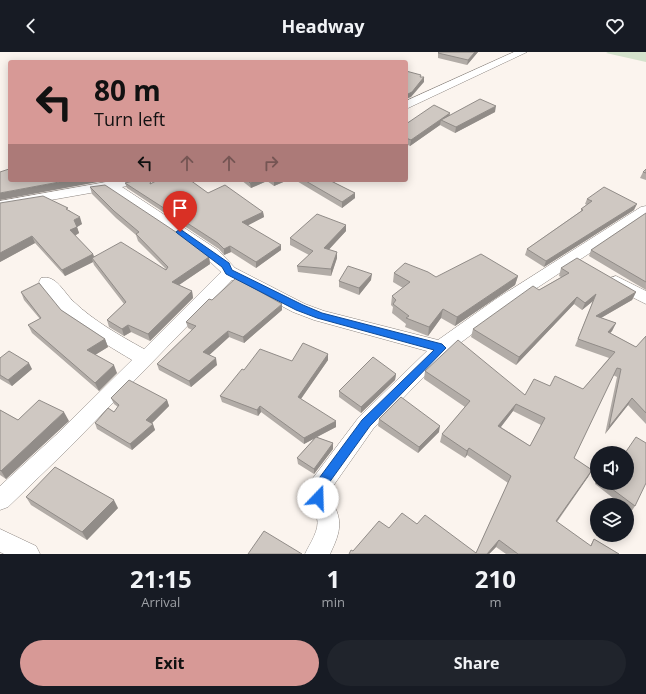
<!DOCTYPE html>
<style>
:root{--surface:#171b24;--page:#20242c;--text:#f1f3f6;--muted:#9ea1a6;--accent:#d79996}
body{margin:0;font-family:"Open Sans",sans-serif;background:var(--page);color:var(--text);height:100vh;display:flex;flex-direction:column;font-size:15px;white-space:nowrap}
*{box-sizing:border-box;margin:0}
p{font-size:13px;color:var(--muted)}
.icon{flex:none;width:22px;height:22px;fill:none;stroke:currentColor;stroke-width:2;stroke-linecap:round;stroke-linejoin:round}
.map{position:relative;height:502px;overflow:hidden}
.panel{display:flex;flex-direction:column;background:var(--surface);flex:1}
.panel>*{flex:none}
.hud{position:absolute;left:8px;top:8px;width:400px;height:122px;border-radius:4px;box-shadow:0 2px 10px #0003;background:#d79996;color:#111;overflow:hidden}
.controls{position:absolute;left:590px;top:394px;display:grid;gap:8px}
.controls a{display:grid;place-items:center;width:44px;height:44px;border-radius:50%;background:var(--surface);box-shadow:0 2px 10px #0003;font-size:20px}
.pin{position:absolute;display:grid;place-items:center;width:34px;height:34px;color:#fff;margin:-41px -17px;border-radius:50% 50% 50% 0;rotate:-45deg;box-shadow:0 0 4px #0007}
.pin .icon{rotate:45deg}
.me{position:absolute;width:44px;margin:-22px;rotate:21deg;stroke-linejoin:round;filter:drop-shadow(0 0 3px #0008)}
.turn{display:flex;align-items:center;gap:14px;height:84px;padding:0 20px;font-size:18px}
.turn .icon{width:52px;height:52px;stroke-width:2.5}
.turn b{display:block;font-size:28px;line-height:34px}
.lanes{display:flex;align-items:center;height:38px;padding:0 20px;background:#0003;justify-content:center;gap:20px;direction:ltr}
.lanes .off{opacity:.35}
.eta{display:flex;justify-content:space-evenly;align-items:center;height:68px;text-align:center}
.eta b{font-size:24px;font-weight:700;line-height:28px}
.cta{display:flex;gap:8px;margin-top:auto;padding:8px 20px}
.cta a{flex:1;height:46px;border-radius:24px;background:var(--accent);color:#111;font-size:16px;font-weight:700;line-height:46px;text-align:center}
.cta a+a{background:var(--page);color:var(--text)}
header{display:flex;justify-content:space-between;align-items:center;height:52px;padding:0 20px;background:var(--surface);font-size:18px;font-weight:700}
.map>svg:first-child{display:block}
</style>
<header><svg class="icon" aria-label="back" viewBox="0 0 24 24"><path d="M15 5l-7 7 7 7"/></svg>Headway<svg class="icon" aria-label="heart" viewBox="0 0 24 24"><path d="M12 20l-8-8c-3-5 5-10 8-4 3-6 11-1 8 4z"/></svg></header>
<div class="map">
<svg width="646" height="502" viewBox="0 0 646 502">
<rect width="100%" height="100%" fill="#fbf4ee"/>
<path fill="#d4e2cc" d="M608 0H646V10L606 1Z"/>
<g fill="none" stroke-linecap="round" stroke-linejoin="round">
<defs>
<path id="street" d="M514 0H527L406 57V49Z
M117 128H147L145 131 122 135 218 198 235 216 305 252 324 259 438 288 496 247 641 155 646 154V164L508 255 447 301 373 377 331 437 329 445C344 467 341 479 330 502H305C310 491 320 478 317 466 315 459 309 452 307 445L313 426 359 365 427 299 314 268 293 260 232 228 70 395 8 455 0 458V434L56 383 132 308C97 287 60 266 39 230L41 226C56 222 64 241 74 250 94 269 119 283 144 297L221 220 202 202 107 138 0 157V149Z
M616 224 646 239V252L610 234 608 230 610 226Z
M0 477 36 494 40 502H4L0 500Z"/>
</defs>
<use href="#street" stroke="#8c8580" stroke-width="1"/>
<use href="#street" fill="#fff" fill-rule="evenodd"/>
</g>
<path fill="#b2aca7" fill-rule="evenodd" d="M439 0H478L467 13 438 6V1Z
M495 60 455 81 440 73 410 94 406 92V72L449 63Z
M646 117V128L640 126 643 120Z
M241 128H288L274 134 267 129 251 136Z
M295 128H335V131L355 141V146L342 156Z
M125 131H152L208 141 263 160 264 165 247 173 281 198 256 216 231 200 224 203 219 197 127 136Z
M90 135 209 205 210 212 179 233 192 239 193 246 150 289 131 280 124 284 109 275 107 268 124 252 94 213 93 210 65 224 35 191 0 210V151L69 158 82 172 77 175 79 181 75 184 93 202 94 204 166 217 138 189 136 183 116 166 92 142Z
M587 147 634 158 544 215 525 203 527 197 581 159V157L587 153 585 152Z
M646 161V238L589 204 591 198Z
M346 179 328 198 337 206 331 224 298 220 297 214 309 203 290 193V186Z
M561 216 636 240 632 248 601 266 616 271 612 279 610 281 636 295 646 284V372L628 353 605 382 617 325 613 323 574 406 592 418 588 425 557 470 590 494 594 487 619 502H506L496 495 489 502H349L389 476 417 472 476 501 508 431 467 403 465 406 440 390 442 382 465 355 424 327 425 319 525 343 550 334 583 337 609 306 575 294 593 249 582 258 574 252 516 313 471 285 473 277 561 225 559 224ZM513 359 541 373 530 394 501 375Z
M394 221 436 225 518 224 515 233 455 274 441 266 428 284 405 275 406 272 392 261 393 255 391 253 392 244 403 236 393 230Z
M371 228 359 243 339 235V229Z
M21 240 61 258 105 287 108 295 95 303 117 321 99 339 32 281 28 273 40 267 24 248Z
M212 248 282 258 244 291 229 285 209 303 217 313 191 335 159 318 157 312 192 278 188 276 186 270Z
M328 302V308L301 347 336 375 316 385 333 391V397L314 422 298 412 297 406 315 386 304 392 261 360 258 364 222 350 220 344 244 318Z
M0 306 32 317 12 334 0 327Z
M396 322 395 328 361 361 339 345V339Z
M111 346 167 348 169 354 152 371 155 378 132 398 97 377 95 371 114 360 118 355 114 352Z
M0 358 18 368 69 369 6 427 0 423Z
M379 367 439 380 418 401 378 374Z
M597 421V431H627L635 454 631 460 627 457V453H622L595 432Z
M26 445 118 456 87 488 31 453Z"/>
<path fill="#918c88" d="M475 0H478L467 13 468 8Z
M424 25V30L411 45 406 47V43Z
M496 54 495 60 455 81 456 75Z
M450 61 449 67 441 68 440 73 410 94 411 88Z
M70 128H109L0 148V141Z
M256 128H267V129L251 136 250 131Z
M276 128H288L274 134V129Z
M355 141V146L342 156V150Z
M637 152 634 158 544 215 546 209Z
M263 160 264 165 243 176 242 170Z
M80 165 82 172 77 175 79 181 72 185 70 178 74 168Z
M346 173V179L324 203V196Z
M32 184 35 191 0 210V201Z
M281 193V198L256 216V210Z
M230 194 231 200 224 203V197Z
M337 200V206L331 224V217Z
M93 202 95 209 92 206 93 210 65 224 62 218Z
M209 205 210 212 173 237 172 230Z
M372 222 371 228 359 243V236Z
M518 224 515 233 455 274 457 265Z
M192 239 193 246 150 289 148 282Z
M636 240 632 248 592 271 596 264Z
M596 242 593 249 582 258 585 251Z
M577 245 574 252 516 313 519 305Z
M282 252V258L244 291 243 285Z
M443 257 441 266 428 284 429 275Z
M616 271 612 279 605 287 608 280Z
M128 273 131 280 124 284 122 277Z
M228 279 229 285 205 307 203 300Z
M105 287 108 295 90 306 87 298Z
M328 302V308L298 351V345Z
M216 306 217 313 191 335 189 329Z
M29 311 32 317 12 334 8 328Z
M114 313 117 321 99 339 95 331Z
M396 322 395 328 361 361V355Z
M632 346 628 353 605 382 609 375Z
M167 348 169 354 148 375 146 368Z
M516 352 513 359 496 381 498 374Z
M260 354 261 360 258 364 257 358Z
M64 360 69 369 6 427 1 419Z
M336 369V375L304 392V386Z
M153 372 155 378 132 398 130 392Z
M440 374 439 380 418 401 419 395Z
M333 391V397L314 422V417Z
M469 396 467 403 465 406 467 399Z
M592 418 588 425 552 476 556 469Z
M114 448 118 456 87 488 82 480Z
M499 488 496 495 489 502H487Z"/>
<path fill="#cfc8c2" stroke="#918c88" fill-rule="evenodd" d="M439 0H475L468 8 438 1Z
M406 19 421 23 420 25H424L412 40 406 43Z
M480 47 496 54 456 75 441 68Z
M434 53 450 61 411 88 406 86V72Z
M9 117 10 128H70L0 141V120Z
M646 117V121L643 120Z
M137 128H151L150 132 158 128H190L208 141 225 133 263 160 242 170 281 193 256 210 230 194 224 197 218 191 125 131Z
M247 128H256L250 131Z
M304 128H333L331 129 355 141 342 150Z
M105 133 200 196 209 205 172 230 192 239 148 282 128 273 122 277 107 268 126 250 92 206 121 190 166 218 168 215 136 182 139 180 114 159 90 135Z
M604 135 637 152 546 209 527 197 583 158 581 157 592 149 587 147Z
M43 144 68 156 66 157 80 165 74 168 77 175 70 178 93 202 62 218 32 184 0 201V151Z
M646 161V230L591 198Z
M317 162 346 173 324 196 337 200 331 217 297 214 313 199 290 186Z
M481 202 518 224 457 265 443 257 429 275 406 266 409 264 393 252 396 248 392 244 410 230 394 221 405 211 428 220 436 225Z
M577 206 636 240 596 264 616 271 608 280 636 295 646 284V361L632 346 609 375 621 317 617 316 574 406 592 418 556 469 591 494 594 487 619 502H518L499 488 487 502H349L351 498 353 499 379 469 389 476 402 461 417 472 425 463 476 501 511 424 469 396 467 399 442 382 470 349 425 319 458 288 525 343 534 327 550 334 555 324 583 337 615 300 578 287 596 242 585 251 577 245 519 305 473 277 533 234 539 238 569 221 561 216ZM516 352 545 366 530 394 498 374Z
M348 214 372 222 359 236 339 229Z
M236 226 282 252 243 285 228 279 203 300 216 306 189 329 157 312 196 274 186 270 209 247 212 248Z
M39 231 61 258 105 287 87 298 114 313 95 331 28 273 41 266 21 240Z
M303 291 328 302 298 345 336 369 304 386 260 354 257 358 220 344 242 317 244 318 260 297 292 309Z
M9 299 29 311 8 328 0 323V306Z
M373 305 396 322 361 355 339 339Z
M129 328 167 348 146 368 153 372 130 392 95 371 108 356 114 360 119 353 111 346Z
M401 345 440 374 419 395 379 367Z
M39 348 64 360 1 419 0 418V358L18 368Z
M316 385 333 391 314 417 297 406Z
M636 385 646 391V431L635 454 604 431H627V401H625Z
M55 415 114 448 82 480 26 445Z
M264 479 302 502H248Z"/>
<path fill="#1a73e8" stroke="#114b97" d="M180 177 229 211 232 218 303 253 322 261 442 292 446 296 370 374 326 435 322 449 318 451 314 449 312 446 317 429 362 368 434 298 317 266 296 258 226 222 222 215 177 181 176 180Z"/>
</svg>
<div class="controls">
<a><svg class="icon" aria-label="sound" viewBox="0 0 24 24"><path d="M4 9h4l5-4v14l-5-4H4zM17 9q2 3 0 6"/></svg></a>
<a><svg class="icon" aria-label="layers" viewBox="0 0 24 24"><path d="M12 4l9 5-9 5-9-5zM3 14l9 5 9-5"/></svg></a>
</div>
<div class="pin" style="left:180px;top:180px;background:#d93025"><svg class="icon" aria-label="arrive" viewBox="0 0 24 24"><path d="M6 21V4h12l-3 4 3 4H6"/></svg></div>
<svg class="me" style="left:318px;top:446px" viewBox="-20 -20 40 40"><circle r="19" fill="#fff"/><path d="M0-13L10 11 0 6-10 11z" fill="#1a73e8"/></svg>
<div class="hud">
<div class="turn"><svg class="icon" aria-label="left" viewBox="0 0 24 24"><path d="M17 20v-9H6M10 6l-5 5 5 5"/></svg><div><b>80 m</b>Turn left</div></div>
<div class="lanes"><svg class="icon" aria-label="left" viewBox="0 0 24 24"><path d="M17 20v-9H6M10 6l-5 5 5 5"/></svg><svg class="icon off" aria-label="ahead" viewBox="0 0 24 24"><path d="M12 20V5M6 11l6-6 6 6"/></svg><svg class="icon off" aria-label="ahead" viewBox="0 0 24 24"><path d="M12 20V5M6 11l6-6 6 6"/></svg><svg class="icon off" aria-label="right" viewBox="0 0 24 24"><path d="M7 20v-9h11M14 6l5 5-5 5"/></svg></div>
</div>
</div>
<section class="panel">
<div class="eta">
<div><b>21:15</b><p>Arrival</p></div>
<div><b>1</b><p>min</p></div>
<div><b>210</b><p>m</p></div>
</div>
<div class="cta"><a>Exit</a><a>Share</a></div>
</section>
